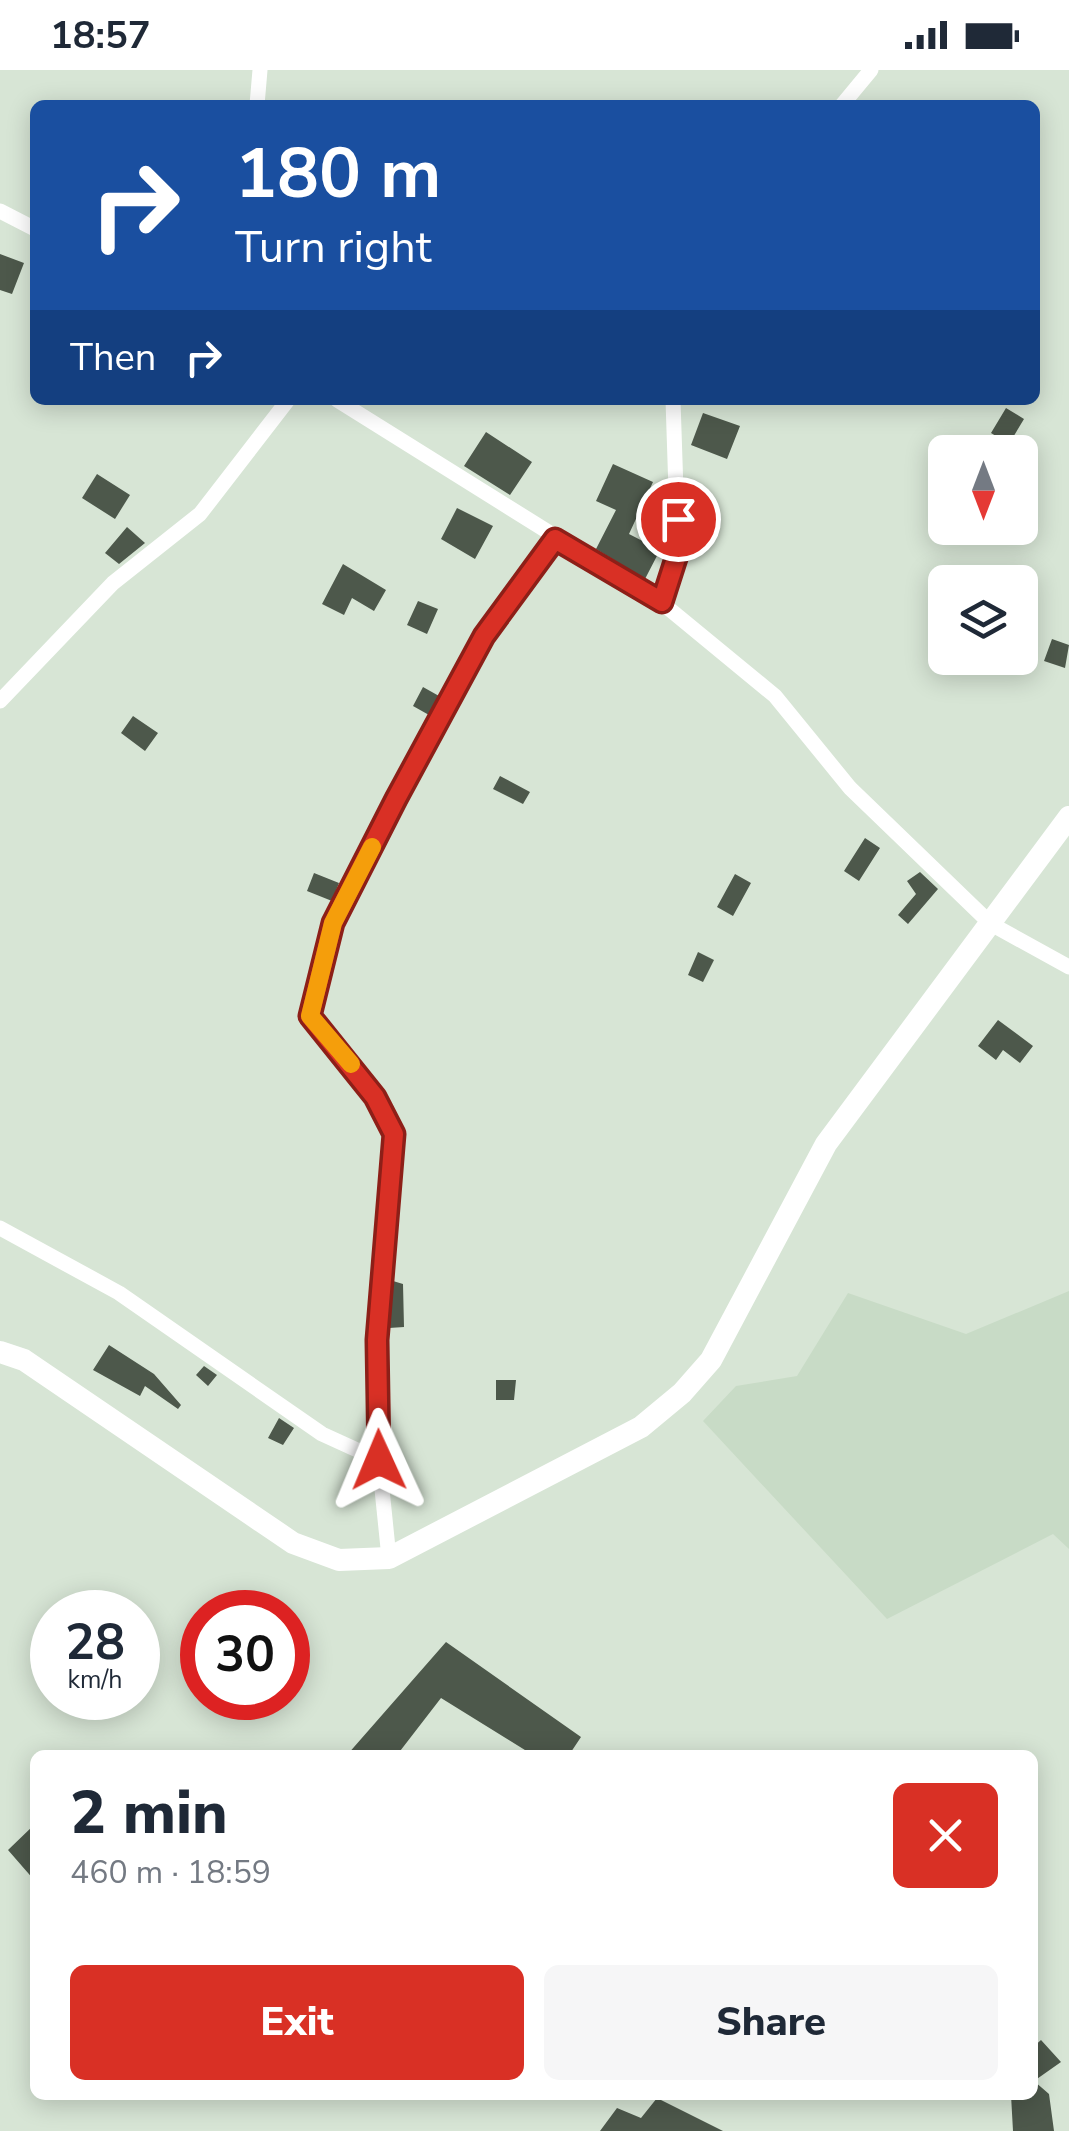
<!DOCTYPE html>
<meta charset="utf-8">
<style>
:root{--surface:#fff;--page:#f6f6f7;--text:#1f2937;--muted:#747a83;--accent:#d93025}
body{margin:0;font-family:"Nunito Sans",sans-serif;background:var(--page);color:var(--text);height:100vh;display:flex;flex-direction:column;font-size:38px;white-space:nowrap}
*{box-sizing:border-box;margin:0}
p{font-size:32px;color:var(--muted)}
.icon{flex:none;width:55px;height:55px;fill:none;stroke:currentColor;stroke-width:2;stroke-linecap:round;stroke-linejoin:round}
.map{position:relative;flex:1;overflow:hidden}
.panel{position:absolute;left:30px;top:1680px;width:1008px;height:350px;display:flex;flex-direction:column;background:var(--surface);border-radius:15px;box-shadow:0 5px 25px #0003}
.panel>*{flex:none}
.banner{position:absolute;left:30px;top:30px;width:1010px;height:305px;border-radius:15px;box-shadow:0 5px 25px #0003;background:#1a4fa0;color:#fff;overflow:hidden}
.needle{width:65px;rotate:180deg}
.controls{position:absolute;left:928px;top:365px;display:grid;gap:20px}
.controls a{display:grid;place-items:center;width:110px;height:110px;border-radius:15px;background:var(--surface);box-shadow:0 5px 25px #0003;font-size:50px}
.speed{position:absolute;left:30px;top:1520px;display:flex;gap:20px;font-size:50px;font-weight:700;text-align:center}
.speed>*{display:grid;place-content:center;width:130px;height:130px;border-radius:50%;background:var(--surface);box-shadow:0 5px 25px #0003;line-height:1}
.speed small{font-size:25px;font-weight:400}
.speed .limit{border:15px solid #d22;background:#fff;color:#111}
.pin{position:absolute;display:grid;place-items:center;width:85px;height:85px;color:#fff;margin:-42px;border:5px solid #fff;border-radius:50%;box-shadow:0 2px 10px #0007}
.me{position:absolute;width:110px;margin:-55px;rotate:359deg;stroke-linejoin:round;filter:drop-shadow(0 0 8px #0008)}
.turn{display:flex;align-items:center;gap:35px;height:210px;padding:0 40px;font-size:45px}
.turn .icon{width:130px;height:130px;stroke-width:2.5}
.turn b{display:block;font-size:70px;line-height:85px}
.then{display:flex;align-items:center;height:95px;padding:0 40px;background:#0003;gap:20px;font-size:38px}
.round{display:grid;place-items:center;flex:none;width:105px;height:105px;border-radius:15px;background:var(--page)}
.head{display:flex;align-items:center;justify-content:space-between;height:170px;padding:0 40px}
h1{font-size:60px;font-weight:800;line-height:75px}
.button{display:flex;gap:20px;margin-top:auto;padding:20px 40px}
.button a{flex:1;height:115px;border-radius:15px;background:var(--accent);color:#fff;font-size:40px;font-weight:800;line-height:115px;text-align:center}
.button a+a{background:var(--page);color:var(--text)}
.status{display:flex;justify-content:space-between;align-items:center;height:70px;padding:0 50px;background:var(--surface);direction:ltr}
.status svg{height:28px;fill:currentColor}
.map>svg:first-child{display:block}
</style>
<div class="status"><b>18:57</b><svg viewBox="0 0 49 12"><path d="M0 12V9h3v3zM5 12V6h3v6zM10 12V3h3v9zM15 12V0h3v12zM26 1h20v11H26zM47 4h2v5h-2z"/></svg></div>
<div class="map">
<svg width="1069" height="2061" viewBox="0 0 1069 2061">
<rect width="100%" height="100%" fill="#d7e5d5"/>
<path fill="#c8dbc6" d="M1069 1221V1479L1053 1464 887 1549 703 1351 736 1316 797 1306 848 1223 966 1264Z"/>
<path fill="#4d584b" d="M0 184 24 193 12 224 0 220Z
M1006 338 1024 349 1009 374 991 363Z
M703 343 740 356 727 389 691 375Z
M486 362 532 392 510 425 464 396Z
M613 394 653 412 629 464 660 480 645 509 596 479 616 440 596 431Z
M97 404 130 425 115 449 82 428Z
M457 438 493 456 475 489 441 469Z
M127 457 145 473 119 494 105 483Z
M343 494 386 520 374 541 352 528 344 545 322 534Z
M418 531 438 539 427 564 407 555Z
M1052 569 1069 575 1065 598 1044 591Z
M423 617 439 626 429 645 413 636Z
M133 646 158 663 145 681 121 663Z
M500 706 530 722 523 734 493 719Z
M865 768 880 778 859 811 844 801Z
M920 802 938 819 908 854 898 845 916 824 907 811Z
M314 803 339 813 332 831 307 821Z
M735 804 751 813 733 846 717 837Z
M698 882 714 890 703 912 688 905Z
M998 950 1033 976 1020 993 1003 980 996 990 978 976Z
M393 1211 403 1214 404 1257 389 1258Z
M109 1275 154 1304 181 1335 178 1339 145 1316 140 1326 93 1300Z
M204 1296 217 1305 208 1316 196 1305Z
M496 1310H516L514 1330H496Z
M279 1348 294 1358 283 1375 268 1368Z
M446 1572 581 1667 569 1685H533L441 1628 397 1685H347Z
M35 1754V1811L8 1780Z
M1041 1970 1061 1992 1034 2011 1049 2024 1054 2061H1013L1011 2025H1032V1978Z
M657 2028 723 2061H600L617 2038 641 2048Z"/>
<g fill="none" stroke-linecap="round" stroke-linejoin="round">
<path stroke="#fff" stroke-width="15" d="M257 35 260 0
M842 35 871 0
M0 141 35 159
M337 330 662 533 775 626 850 718 991 854 1069 897
M662 533 678 482 673 330
M0 631 113 513 200 444 288 330
M0 1158 119 1223 322 1364 379 1390
M389 1488 379 1390 377 1270 393 1064 375 1027 310 946 333 853 396 729 484 566 555 469"/>
<path stroke="#fff" stroke-width="22" d="M0 1282 24 1290 293 1473 339 1490 389 1488 641 1357 682 1323 711 1290 826 1074 1069 747"/>
</g>
<g fill="none" stroke-linecap="round" stroke-linejoin="round">
<defs>
<path id="route" d="M379 1390 377 1270 394 1064 375 1027 310 946 333 853 396 729 484 566 555 469 662 532 678 482V449"/>
</defs>
<use href="#route" stroke="#8d1f18" stroke-width="25"/>
<use href="#route" stroke="#d93025" stroke-width="18"/>
<path stroke="#f59e0b" stroke-width="18" d="M351 994 310 946 333 853 372 777"/>
</g>
</svg>
<div class="controls">
<a><svg class="needle" viewBox="-14 -14 28 28"><path d="M0-13l5 13h-10z" fill="#e53935"/><path d="M0 13l5-13h-10z" fill="#747a83"/></svg></a>
<a><svg class="icon" aria-label="layers" viewBox="0 0 24 24"><path d="M12 4l9 5-9 5-9-5zM3 14l9 5 9-5"/></svg></a>
</div>
<div class="speed"><div>28<small>km/h</small></div><div class="limit">30</div></div>
<div class="pin" style="left:678px;top:449px;background:#d93025"><svg class="icon" aria-label="arrive" viewBox="0 0 24 24"><path d="M6 21V4h12l-3 4 3 4H6"/></svg></div>
<svg class="me" style="left:379px;top:1390px" viewBox="-20 -20 40 40"><path d="M0-17L14 15 0 8-14 15z" fill="#d93025" stroke="#fff" stroke-width="4"/></svg>
<div class="banner">
<div class="turn"><svg class="icon" aria-label="right" viewBox="0 0 24 24"><path d="M7 20v-9h11M14 6l5 5-5 5"/></svg><div><b>180 m</b>Turn right</div></div>
<div class="then">Then<svg class="icon" aria-label="right" viewBox="0 0 24 24"><path d="M7 20v-9h11M14 6l5 5-5 5"/></svg></div>
</div>
<section class="panel">
<div class="head"><div><h1>2 min</h1><p>460 m · 18:59</p></div><a class="round" style="background:#d93025;color:#fff"><svg class="icon" aria-label="close" viewBox="0 0 24 24"><path d="M6 6l12 12M18 6L6 18"/></svg></a></div>
<div class="button"><a>Exit</a><a>Share</a></div>
</section>
</div>
